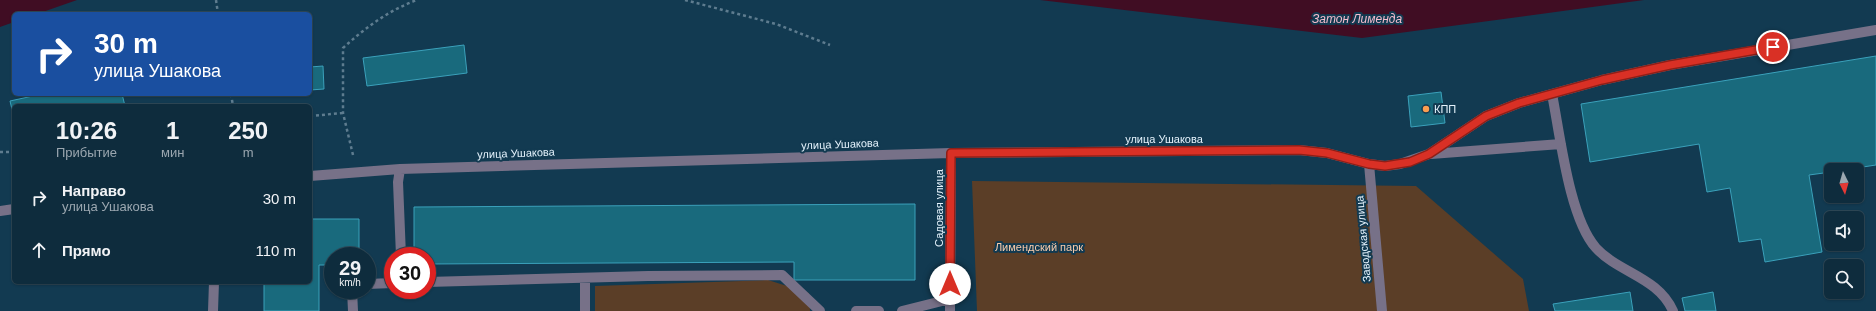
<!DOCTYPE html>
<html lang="ru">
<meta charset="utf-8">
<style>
:root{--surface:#0e2c3d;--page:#1c3848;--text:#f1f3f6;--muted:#9ba7b0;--line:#2e4857}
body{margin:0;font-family:Arial,sans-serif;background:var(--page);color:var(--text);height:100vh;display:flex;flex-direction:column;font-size:15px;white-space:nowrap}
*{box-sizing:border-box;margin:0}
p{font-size:13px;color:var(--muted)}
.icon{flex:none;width:22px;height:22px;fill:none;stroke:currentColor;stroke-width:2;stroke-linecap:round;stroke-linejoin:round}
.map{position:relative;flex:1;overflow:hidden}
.panel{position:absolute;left:12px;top:104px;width:300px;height:180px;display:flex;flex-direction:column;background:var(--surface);border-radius:6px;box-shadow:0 1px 3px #0004,0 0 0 1px var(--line)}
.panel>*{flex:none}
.banner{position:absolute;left:12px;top:12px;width:300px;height:84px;border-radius:6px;box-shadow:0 1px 3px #0004,0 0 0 1px var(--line);background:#1a4fa0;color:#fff;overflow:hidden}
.needle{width:26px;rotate:175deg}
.buttons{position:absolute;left:1824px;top:163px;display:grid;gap:8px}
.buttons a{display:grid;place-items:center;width:40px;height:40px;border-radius:6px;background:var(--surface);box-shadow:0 1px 3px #0004,0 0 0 1px var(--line);font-size:20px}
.speed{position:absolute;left:324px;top:247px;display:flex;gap:8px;font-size:20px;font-weight:700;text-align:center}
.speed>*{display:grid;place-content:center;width:52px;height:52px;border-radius:50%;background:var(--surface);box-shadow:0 1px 3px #0004,0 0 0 1px var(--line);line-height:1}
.speed small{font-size:10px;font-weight:400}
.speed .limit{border:6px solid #d22;background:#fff;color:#111}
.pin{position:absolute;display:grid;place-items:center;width:34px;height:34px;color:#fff;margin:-17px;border:2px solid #fff;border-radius:50%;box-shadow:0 1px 4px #0007}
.me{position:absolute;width:44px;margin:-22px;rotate:0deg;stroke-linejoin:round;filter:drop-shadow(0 0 3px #0008)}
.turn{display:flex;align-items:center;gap:14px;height:84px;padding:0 16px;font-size:18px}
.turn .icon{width:52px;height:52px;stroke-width:2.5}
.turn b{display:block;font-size:28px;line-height:34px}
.eta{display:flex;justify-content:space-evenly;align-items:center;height:68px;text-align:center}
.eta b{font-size:24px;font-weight:700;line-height:28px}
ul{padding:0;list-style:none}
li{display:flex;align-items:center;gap:12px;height:52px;padding:0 16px}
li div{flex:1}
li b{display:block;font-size:15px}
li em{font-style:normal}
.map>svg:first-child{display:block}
</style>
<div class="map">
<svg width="1876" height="311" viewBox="0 0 1876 311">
<rect width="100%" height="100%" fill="#123a51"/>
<path fill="#5b3e27" d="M972 181 1416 186 1523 279 1529 311H977Z
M768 280 809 293 810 311H595V286Z"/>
<path fill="#400d23" d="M0 0H77L37 14H14V22L0 27Z
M1040 0H1644L1362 38Z"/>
<path fill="#196a7d" stroke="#3ba1bb" d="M464 45 467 73 367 86 363 58Z
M1876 56V165L1843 170H1831V172L1809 175 1822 252 1765 262 1761 239 1739 242 1730 188 1707 192 1699 144 1590 162 1581 104Z
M323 66 324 89 310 90V67Z
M1441 92 1445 123 1411 127 1408 96Z
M42 94H122L125 106H14V118L10 101Z
M915 204V280H794V262L427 264V256H414V207Z
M310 219H359V256H333V265H319V311H264V282H310Z
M1630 292 1633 311H1555L1553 304Z
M1713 292 1716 311H1685L1682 298Z"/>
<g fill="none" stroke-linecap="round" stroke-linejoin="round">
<path stroke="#5e7c8f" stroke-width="2.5" stroke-dasharray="3 3" stroke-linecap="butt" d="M216 0 218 14
M685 0 776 24 830 45
M231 94 233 106
M310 116 343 113
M0 152H14
M353 155 343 113V48C365 28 389 10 417 0"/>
<path stroke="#777188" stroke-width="10" d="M1552 94C1560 134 1569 218 1596 248 1619 273 1658 277 1673 311
M1431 154 1561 144
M1369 164 1382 311
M400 169 398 182 401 256
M310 176 400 169 951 153 1299 150 1327 153 1369 164 1385 166 1400 164 1429 154 1486 116 1519 103 1602 80 1670 65 1876 30
M0 211 14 209
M585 278V311
M427 282 648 276 782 275 820 311
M367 284 393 283
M352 290 353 311
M213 311 214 282
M856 311H879
M902 311 950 299
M950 311 951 153"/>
</g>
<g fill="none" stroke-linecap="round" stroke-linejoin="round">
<defs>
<path id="route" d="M950 284 951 153 1299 150 1327 153 1369 164 1385 166 1410 162 1429 154 1486 116 1519 103 1602 80 1670 65 1773 47"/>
</defs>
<use href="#route" stroke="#8d1f18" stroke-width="10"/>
<use href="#route" stroke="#d93025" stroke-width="7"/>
</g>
<circle fill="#fb9e50" stroke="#123a51" stroke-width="1.5" cx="1426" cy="109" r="4"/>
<g text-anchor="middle" stroke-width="4" stroke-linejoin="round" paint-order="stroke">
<g font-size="11" fill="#e4f2fc" stroke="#123a51" text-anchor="start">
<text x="1434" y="113">КПП</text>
</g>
<g font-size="11" fill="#e4f2fc" stroke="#123a51">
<text x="1164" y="143">улица Ушакова</text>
<text transform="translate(840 144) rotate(-2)" y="4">улица Ушакова</text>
<text transform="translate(516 153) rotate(-2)" y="4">улица Ушакова</text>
<text transform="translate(939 208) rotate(-90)" y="4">Садовая улица</text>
<text transform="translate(1363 239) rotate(-95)" y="4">Заводская улица</text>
</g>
<g font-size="11" fill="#f9ccac" stroke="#123a51">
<text x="1039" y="251">Лимендский парк</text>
</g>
<g font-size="12" font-style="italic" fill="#f4bdce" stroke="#123a51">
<text x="1357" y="23">Затон Лименда</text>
</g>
</g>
</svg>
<div class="buttons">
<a><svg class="needle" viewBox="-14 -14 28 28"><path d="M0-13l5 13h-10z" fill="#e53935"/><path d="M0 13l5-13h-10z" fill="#9ba7b0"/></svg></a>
<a><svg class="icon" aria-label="sound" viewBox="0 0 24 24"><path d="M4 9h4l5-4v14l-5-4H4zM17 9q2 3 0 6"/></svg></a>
<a><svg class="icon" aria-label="search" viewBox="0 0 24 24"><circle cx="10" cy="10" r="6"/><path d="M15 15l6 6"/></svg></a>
</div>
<div class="speed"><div>29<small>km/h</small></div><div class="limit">30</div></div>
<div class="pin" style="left:1773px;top:47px;background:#d93025"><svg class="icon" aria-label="arrive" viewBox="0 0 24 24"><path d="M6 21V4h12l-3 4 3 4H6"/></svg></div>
<svg class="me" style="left:950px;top:284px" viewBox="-20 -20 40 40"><circle r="19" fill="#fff"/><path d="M0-13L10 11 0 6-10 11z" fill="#d93025"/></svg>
<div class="banner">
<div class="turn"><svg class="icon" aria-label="right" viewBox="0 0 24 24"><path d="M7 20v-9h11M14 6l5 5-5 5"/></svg><div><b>30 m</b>улица Ушакова</div></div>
</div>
<section class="panel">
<div class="eta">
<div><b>10:26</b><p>Прибытие</p></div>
<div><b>1</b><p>мин</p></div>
<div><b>250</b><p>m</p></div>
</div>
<ul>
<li><svg class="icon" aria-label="right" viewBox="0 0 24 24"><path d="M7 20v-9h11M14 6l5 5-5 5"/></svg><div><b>Направо</b><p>улица Ушакова</p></div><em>30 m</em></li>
<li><svg class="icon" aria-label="ahead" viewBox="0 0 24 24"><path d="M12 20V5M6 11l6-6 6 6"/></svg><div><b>Прямо</b></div><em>110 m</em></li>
</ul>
</section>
</div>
